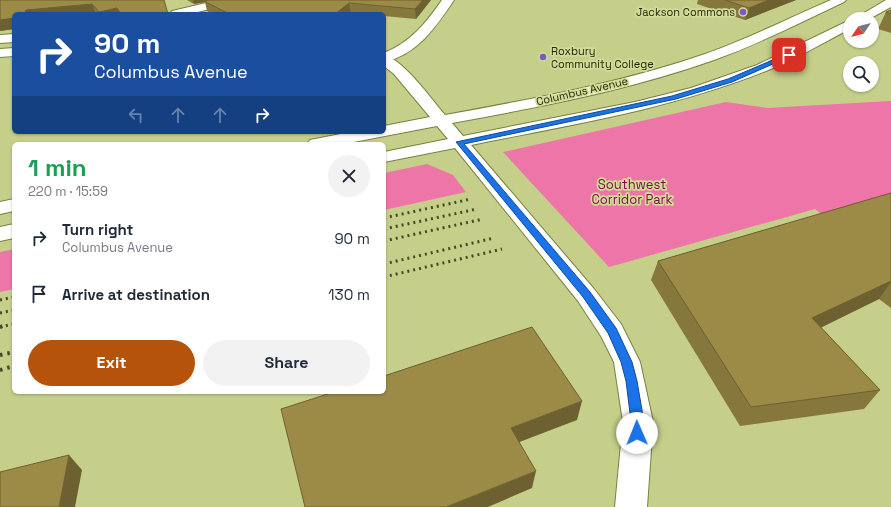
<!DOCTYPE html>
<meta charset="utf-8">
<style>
:root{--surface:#fff;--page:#f2f2f3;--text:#1f2937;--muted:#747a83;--accent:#b45309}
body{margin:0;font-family:"Space Grotesk",sans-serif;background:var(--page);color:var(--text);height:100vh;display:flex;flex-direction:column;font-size:15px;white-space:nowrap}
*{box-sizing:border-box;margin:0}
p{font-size:13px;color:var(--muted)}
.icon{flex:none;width:22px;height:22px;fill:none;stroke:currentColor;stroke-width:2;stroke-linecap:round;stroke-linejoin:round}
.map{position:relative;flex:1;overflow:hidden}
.drawer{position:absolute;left:12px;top:142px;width:374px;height:252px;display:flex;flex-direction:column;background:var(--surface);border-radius:6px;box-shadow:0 1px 3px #0004}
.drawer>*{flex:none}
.hud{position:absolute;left:12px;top:12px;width:374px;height:122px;border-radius:6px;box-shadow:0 1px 3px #0004;background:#1a4fa0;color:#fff;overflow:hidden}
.needle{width:26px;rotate:235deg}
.controls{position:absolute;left:843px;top:12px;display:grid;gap:8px}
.controls a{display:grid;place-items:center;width:36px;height:36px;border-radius:50%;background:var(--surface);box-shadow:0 1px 3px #0004;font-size:20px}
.pin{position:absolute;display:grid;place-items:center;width:34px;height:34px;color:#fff;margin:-17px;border-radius:8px;box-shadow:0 2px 6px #0006}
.me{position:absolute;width:44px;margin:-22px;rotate:359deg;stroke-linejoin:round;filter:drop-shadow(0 0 3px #0008)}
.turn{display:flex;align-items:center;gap:14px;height:84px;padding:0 16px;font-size:18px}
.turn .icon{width:52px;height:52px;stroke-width:2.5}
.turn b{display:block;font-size:28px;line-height:34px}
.lanes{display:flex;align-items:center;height:38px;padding:0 16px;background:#0003;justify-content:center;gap:20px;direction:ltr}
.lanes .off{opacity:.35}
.round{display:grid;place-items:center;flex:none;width:42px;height:42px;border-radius:21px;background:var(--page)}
.overview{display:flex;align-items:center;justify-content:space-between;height:68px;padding:0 16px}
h1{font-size:24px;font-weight:800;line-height:30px;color:#1e9e55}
.cta{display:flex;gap:8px;margin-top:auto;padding:8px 16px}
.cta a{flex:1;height:46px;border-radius:24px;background:var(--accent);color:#fff;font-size:16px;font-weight:800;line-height:46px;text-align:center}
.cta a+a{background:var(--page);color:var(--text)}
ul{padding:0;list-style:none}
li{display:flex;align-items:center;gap:12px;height:56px;padding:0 16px}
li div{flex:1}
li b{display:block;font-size:15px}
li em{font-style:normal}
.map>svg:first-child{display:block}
</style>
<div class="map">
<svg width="891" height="507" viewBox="0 0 891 507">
<rect width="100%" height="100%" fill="#c5cf8a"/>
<path fill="#ee75a8" d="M891 101V239L862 246 815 209 609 267 503 152 726 102 767 108Z
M427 164 453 175 466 192 384 210V173Z
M14 249V289L0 292V252Z"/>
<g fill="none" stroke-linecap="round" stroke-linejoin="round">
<defs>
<path id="minor" d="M219 0H239L237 2 190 14H170L172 11Z
M442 0H454C435 28 418 54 384 62V53C411 42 426 23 442 0Z
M14 34V42L0 43V35Z"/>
<path id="major" d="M831 0H846L844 2C801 22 759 44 714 60 629 90 540 107 452 123L463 136 635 102 691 88 757 65 850 20V29C822 43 795 60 766 71 671 109 570 125 471 145L594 289 621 324 640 362 653 422 647 507H615L623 422 614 362 601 336 578 301 455 148 384 162V152L448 139 437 126 343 144H307L310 140 351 132H384V126L430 117 394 74 384 66V55C404 60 431 99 445 115 532 99 621 83 705 54 748 39 789 18 831 0Z
M886 0H891V7L869 19H854Z
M14 48V56L0 57V49Z
M14 199V211L0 214V202Z
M14 224V238L0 241V227Z"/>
</defs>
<use href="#minor" stroke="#78813e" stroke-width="2"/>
<use href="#major" stroke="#78813e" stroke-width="2"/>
<use href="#minor" fill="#fff" fill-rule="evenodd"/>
<use href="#major" fill="#fff" fill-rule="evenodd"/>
<path stroke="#454b25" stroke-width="3" stroke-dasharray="2 4" stroke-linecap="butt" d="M384 218 471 199
M384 229 477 209
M384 241 483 219
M384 264 494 238
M384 277 502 249
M0 300 14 297
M0 313 14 310
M0 327 14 324"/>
<path stroke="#454b25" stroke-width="4" stroke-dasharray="2.5 5" stroke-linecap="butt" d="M0 327 3 326
M0 355 14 352
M0 370 14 366"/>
</g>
<path fill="#86783c" d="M0 0H164L168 14H14V29L0 31Z
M187 0H431L416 19 384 16V14H362L351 13 349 14H212L207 11 205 2 194 4Z
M698 0H796L745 20 697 4Z
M891 10V33L878 29 886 12Z
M891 193V308L879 299 821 327 880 390 864 409 740 426 651 280 658 261Z"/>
<path fill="#6d6131" d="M193 0H213L204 1 205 2 194 4Z
M423 0H431L416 19 415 9Z
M769 0H796L745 20 749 8Z
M349 3 351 13 349 14H335Z
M92 4 96 14H24L26 10Z
M117 8 120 14H100L99 12Z
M14 18V29L0 31V20Z
M891 281V282L879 299 800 338 812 318Z
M582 401 577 420 509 446 511 428Z
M69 455 82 470 75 507H59Z
M536 471 532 488 488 507H446Z"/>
<path fill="#9c8b46" stroke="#6d6131" d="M0 0H164L168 14H121L117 8 99 12 92 4 26 10 24 14H14V18L0 20Z
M209 0H423L415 9 349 3 335 14H229L204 1Z
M725 0H769L749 8Z
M891 10V14L886 12Z
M891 193V281L812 318 880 390 751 407 658 261Z
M532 327 582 401 511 428 536 471 446 507H305L281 409 334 392H384V376Z
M69 455 59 507H0V472Z"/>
<path fill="#1a73e8" stroke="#114b97" d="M789 53 791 56 732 82 676 99 464 144 590 292 616 328 632 362 637 381 644 422 642 437 637 439 633 437 626 381 621 362 608 333 583 297 456 142 672 96 728 79Z"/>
<g fill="#7f56d0" stroke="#d2dc96" stroke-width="1.5">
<circle cx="743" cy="12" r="4"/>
<circle cx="543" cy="57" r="4"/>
</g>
<g text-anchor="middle" stroke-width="3.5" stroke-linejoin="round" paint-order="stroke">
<g font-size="11" fill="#23270a" stroke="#d2dc96" text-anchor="end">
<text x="735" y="16">Jackson Commons</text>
<text x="551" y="55" text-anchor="start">Roxbury<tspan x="551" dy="13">Community College</tspan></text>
</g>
<g font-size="11" fill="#23270a" stroke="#d2dc96">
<text transform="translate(582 91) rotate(-13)" y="4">Columbus Avenue</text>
</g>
<g font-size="13" fill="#800e4b" stroke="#d2dc96">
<text x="632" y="189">Southwest<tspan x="632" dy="15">Corridor Park</tspan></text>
</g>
</g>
</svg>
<div class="controls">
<a><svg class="needle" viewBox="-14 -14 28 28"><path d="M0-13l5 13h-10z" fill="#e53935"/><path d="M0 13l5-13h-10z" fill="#747a83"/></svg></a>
<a><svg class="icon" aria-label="search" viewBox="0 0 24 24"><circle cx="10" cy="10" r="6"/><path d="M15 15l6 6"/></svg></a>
</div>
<div class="pin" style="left:789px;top:55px;background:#d93025"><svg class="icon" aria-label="arrive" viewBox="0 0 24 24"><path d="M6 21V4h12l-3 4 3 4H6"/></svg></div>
<svg class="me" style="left:637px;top:433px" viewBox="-20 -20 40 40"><circle r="19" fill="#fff"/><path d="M0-13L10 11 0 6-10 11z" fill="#1a73e8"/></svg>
<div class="hud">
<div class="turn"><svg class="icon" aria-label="right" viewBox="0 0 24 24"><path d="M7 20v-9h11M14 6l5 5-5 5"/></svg><div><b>90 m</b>Columbus Avenue</div></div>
<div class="lanes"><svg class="icon off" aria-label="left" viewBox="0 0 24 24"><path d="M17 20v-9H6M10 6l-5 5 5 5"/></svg><svg class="icon off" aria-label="ahead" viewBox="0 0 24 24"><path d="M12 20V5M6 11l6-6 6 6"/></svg><svg class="icon off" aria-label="ahead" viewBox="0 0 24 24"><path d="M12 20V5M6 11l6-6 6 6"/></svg><svg class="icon" aria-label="right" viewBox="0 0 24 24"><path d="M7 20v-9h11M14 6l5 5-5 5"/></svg></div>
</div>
<section class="drawer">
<div class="overview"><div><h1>1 min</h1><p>220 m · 15:59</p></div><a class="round"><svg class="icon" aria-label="close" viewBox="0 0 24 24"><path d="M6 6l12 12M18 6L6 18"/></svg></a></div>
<ul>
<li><svg class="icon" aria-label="right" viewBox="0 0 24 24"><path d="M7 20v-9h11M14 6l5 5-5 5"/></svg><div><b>Turn right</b><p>Columbus Avenue</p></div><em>90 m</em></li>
<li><svg class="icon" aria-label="arrive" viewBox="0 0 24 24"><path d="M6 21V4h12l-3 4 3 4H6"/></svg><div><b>Arrive at destination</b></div><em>130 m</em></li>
</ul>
<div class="cta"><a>Exit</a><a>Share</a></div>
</section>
</div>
